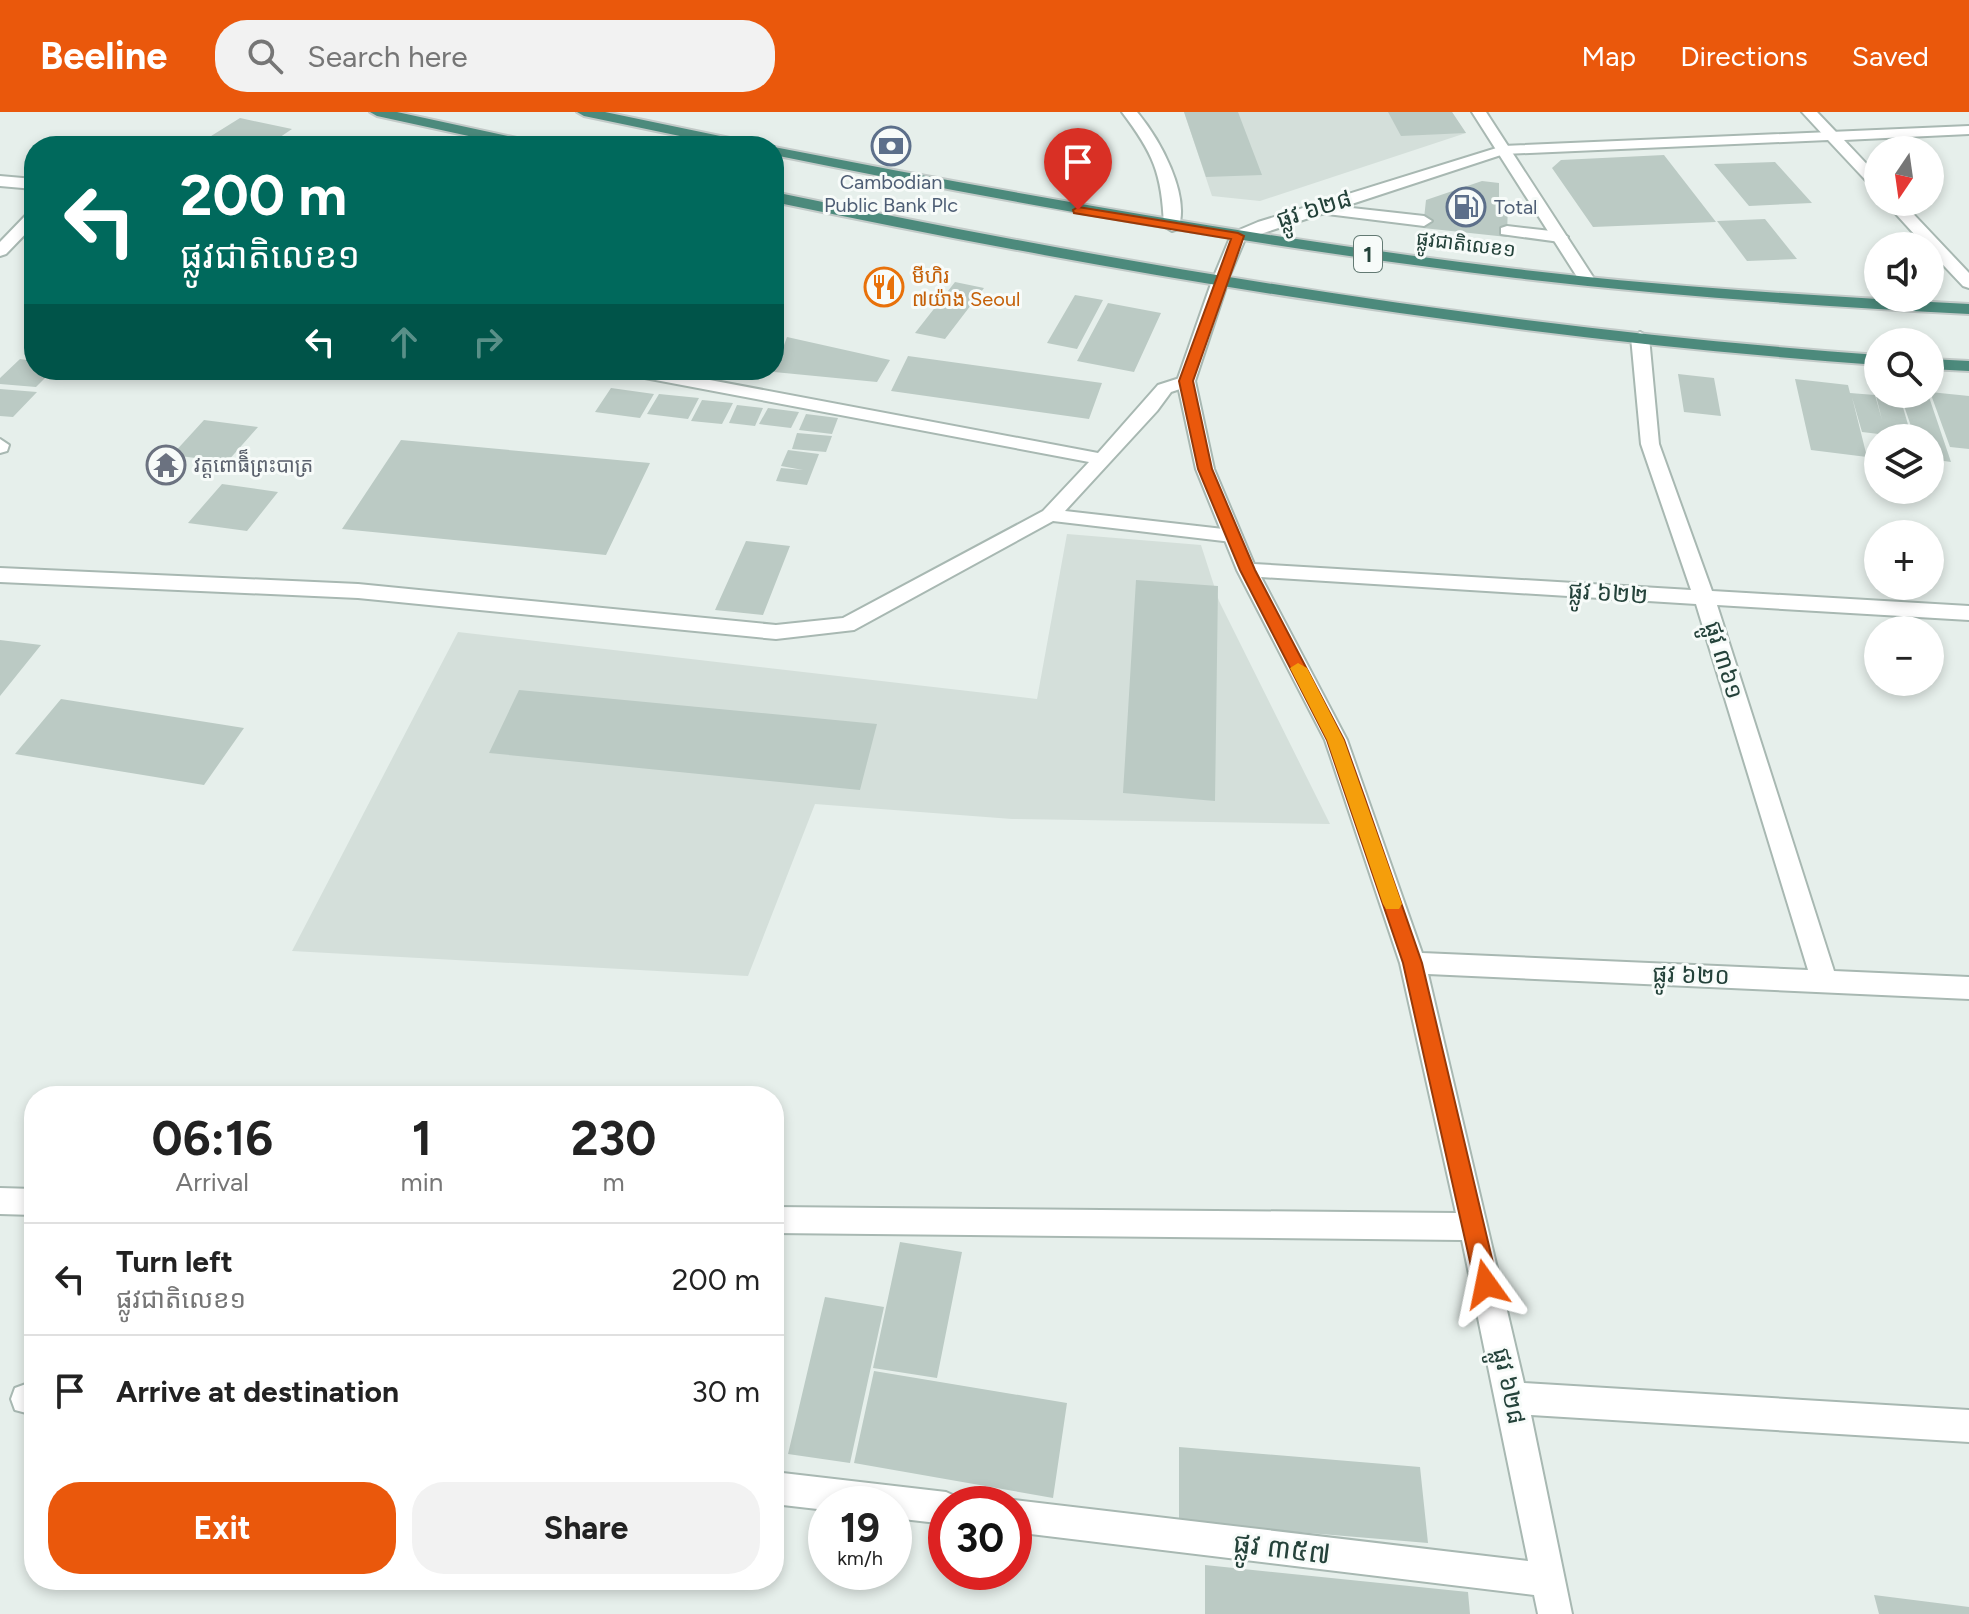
<!DOCTYPE html>
<meta charset="utf-8">
<style>
:root{--surface:#fff;--page:#f2f2f2;--text:#222;--muted:#767676;--line:#e0e0e0;--accent:#ea580c}
body{margin:0;font-family:Figtree,"Noto Sans Khmer",sans-serif;background:var(--page);color:var(--text);height:100vh;display:flex;flex-direction:column;font-size:30px;white-space:nowrap}
*{box-sizing:border-box;margin:0}
p{font-size:26px;color:var(--muted)}
.icon{flex:none;width:44px;height:44px;fill:none;stroke:currentColor;stroke-width:2;stroke-linecap:round;stroke-linejoin:round}
.map{position:relative;flex:1;overflow:hidden}
.details{position:absolute;left:24px;top:974px;width:760px;height:504px;display:flex;flex-direction:column;background:var(--surface);border-radius:32px;box-shadow:0 4px 12px #0003}
.details>*{flex:none}
.hud{position:absolute;left:24px;top:24px;width:760px;height:244px;border-radius:32px;box-shadow:0 4px 12px #0003;background:#00695c;color:#fff;overflow:hidden}
.needle{width:52px;rotate:193deg}
.controls{position:absolute;left:1864px;top:24px;display:grid;gap:16px}
.controls a{display:grid;place-items:center;width:80px;height:80px;border-radius:50%;background:var(--surface);box-shadow:0 4px 12px #0003;font-size:40px}
.speed{position:absolute;left:808px;top:1374px;display:flex;gap:16px;font-size:40px;font-weight:700;text-align:center}
.speed>*{display:grid;place-content:center;width:104px;height:104px;border-radius:50%;background:var(--surface);box-shadow:0 4px 12px #0003;line-height:1}
.speed small{font-size:20px;font-weight:400}
.speed .limit{border:12px solid #d22;background:#fff;color:#111}
.pin{position:absolute;display:grid;place-items:center;width:68px;height:68px;color:#fff;margin:-82px -34px;border-radius:50% 50% 50% 0;rotate:-45deg;box-shadow:0 0 8px #0007}
.pin .icon{rotate:45deg}
.me{position:absolute;width:88px;margin:-44px;rotate:348deg;stroke-linejoin:round;filter:drop-shadow(0 0 6px #0008)}
.turn{display:flex;align-items:center;gap:28px;height:168px;padding:0 24px;font-size:36px}
.turn .icon{width:104px;height:104px;stroke-width:2.5}
.turn b{display:block;font-size:56px;line-height:68px}
.lanes{display:flex;align-items:center;height:76px;padding:0 24px;background:#0003;justify-content:center;gap:40px;direction:ltr}
.lanes .off{opacity:.35}
.eta{display:flex;justify-content:space-evenly;align-items:center;height:136px;text-align:center}
.eta b{font-size:48px;font-weight:700;line-height:56px}
.button{display:flex;gap:16px;margin-top:auto;padding:16px 24px}
.button a{flex:1;height:92px;border-radius:32px;background:var(--accent);color:#fff;font-size:32px;font-weight:700;line-height:92px;text-align:center}
.button a+a{background:var(--page);color:var(--text)}
ul{padding:0;list-style:none}
li{display:flex;align-items:center;gap:24px;height:112px;padding:0 24px;border-top:2px solid var(--line)}
li div{flex:1}
li b{display:block;font-size:30px}
li em{font-style:normal}
header{display:flex;align-items:center;gap:48px;box-sizing:border-box;height:112px;padding:0 40px;background:var(--accent);color:#fff}
header strong{font-size:38px}
nav{display:flex;gap:44px;margin-inline-start:auto;font-size:28px}
.search{width:560px;height:72px;background:var(--page);display:flex;align-items:center;gap:20px;box-sizing:border-box;padding:0 28px;border-radius:32px;color:var(--muted);font-size:30px}
.map>svg:first-child{display:block}
</style>
<header>
<strong>Beeline</strong>
<div class="search"><svg class="icon" aria-label="search" viewBox="0 0 24 24"><circle cx="10" cy="10" r="6"/><path d="M15 15l6 6"/></svg>Search here</div>
<nav><a>Map</a><a>Directions</a><a>Saved</a></nav>
</header>
<div class="map">
<svg width="1969" height="1502" viewBox="0 0 1969 1502">
<rect width="100%" height="100%" fill="#e6efeb"/>
<path fill="#d4dfda" d="M1184 0H1452L1466 21 1260 89 1212 84Z
M1067 422 1201 433 1219 489 1330 712 1012 707 815 692 748 864 292 839 458 520 1037 587Z"/>
<path fill="#bbcac4" d="M1184 0H1238L1262 63 1206 65Z
M1388 0H1452L1466 21 1401 24Z
M240 6 292 17 267 34H195Z
M1664 43 1716 110 1593 115 1552 56 1561 48Z
M1775 50 1812 91 1749 94 1714 52Z
M1482 69 1499 71V88L1508 89 1507 125 1423 116 1426 88Z
M1765 107 1797 147 1747 149 1717 109Z
M955 170 984 176 945 227 915 221Z
M1075 183 1103 188 1077 237 1047 231Z
M1108 191 1161 201 1134 260 1077 249Z
M787 225 890 248 877 270 774 260Z
M908 244 1102 271 1089 307 891 279Z
M20 247 34 249V258H53L36 275 0 272V266Z
M1678 262 1714 266 1721 304 1684 300Z
M1795 267 1848 273 1850 281 1875 283 1882 308 1874 276H1878V282H1899L1912 326 1862 320 1852 285 1867 345 1811 338Z
M611 276 654 282 640 306 595 300Z
M0 277 37 280 13 305 0 304Z
M1930 280 1969 284V337L1950 335Z
M659 282 699 286 688 307 647 302Z
M1900 282H1928L1951 350 1930 347V326H1915Z
M702 288 733 291 722 312 691 309Z
M737 293 763 296 755 314 729 311Z
M768 296 799 300 791 316 759 312Z
M806 302 838 306 832 322 799 318Z
M204 308 258 315 227 350 172 343Z
M797 321 832 324 826 340 792 337Z
M401 328 650 351 606 443 342 417Z
M788 338 819 342 807 373 776 369 781 356 803 358 781 354Z
M222 372 278 380 247 419 188 411Z
M746 429 790 434 763 503 715 498Z
M1136 468 1218 474 1215 689 1123 681Z
M0 528 41 533 0 584Z
M519 578 877 612 860 678 489 641Z
M61 587 244 616 204 673 15 642Z
M900 1130 962 1140 937 1266 873 1256Z
M825 1185 884 1195 850 1351 788 1342Z
M874 1259 1067 1291 1053 1386 854 1351Z
M1179 1335 1420 1355 1428 1431 1179 1410Z
M1205 1453 1468 1480 1470 1502H1205Z
M1874 1483 1969 1495V1502H1879Z"/>
<g fill="none" stroke-linecap="round" stroke-linejoin="round">
<defs>
<path id="service" d="M1122 0H1137C1159 26 1191 83 1178 117L1172 119 1164 114C1162 61 1153 41 1122 0Z
M0 64 34 67V77L0 74Z
M1316 92 1424 104 1432 109 1424 114 1311 100 1308 97Z
M34 99V113L6 142 0 144V130L28 101Z
M1507 114 1560 120 1568 125 1560 130 1501 122V116Z
M620 258H657L1098 341 1158 273 1186 264 1192 265 1195 269 1192 273 1171 280 1157 299 1065 399 1232 418 1242 424 1232 430 1053 409 854 518 776 527 358 486 0 470V456L358 472 776 513 843 506 1043 399 1089 350 629 263Z
M0 327 9 333 7 339 0 341Z"/>
<path id="minor" d="M1472 0H1486L1595 168 1593 171H1581Z
M1802 0H1817L1836 20V26H1826Z
M1220 164 1228 169 1195 269 1214 357 1254 452 1691 478 1641 332 1631 225 1640 220 1649 225 1659 332 1712 479 1969 494V508L1717 493 1834 859 1969 865V887L1428 862 1524 1271 1969 1298V1330L1531 1303 1572 1502H1538L1534 1483 1014 1420V1392H1004L1014 1388 1528 1449 1462 1128 774 1121V1095L1456 1101 1400 851 1325 628 1237 458 1196 357 1177 269 1212 169ZM1261 465 1696 492 1808 858 1422 841 1347 628Z
M0 1076 34 1077V1103L0 1102Z
M26 1272 34 1273V1303L15 1298 11 1287 15 1276Z
M774 1360 946 1380 957 1385 961 1392H946V1412L894 1406V1392H826V1398L774 1392Z"/>
<path id="tertiary" d="M1969 14V22L1844 28 1878 64V78L1873 76 1828 28 1504 42 1245 127 1226 172H1214L1212 169 1232 121 1258 110 1503 34Z
M1885 90H1902L1969 161V176L1963 174 1930 139V134H1925Z"/>
<path id="trunk" d="M370 0H397L535 30 542 34H515L377 4Z
M577 0H605L749 30 756 34H728L584 4Z
M774 35C1020 83 1267 127 1516 157 1666 175 1818 184 1969 192V202C1818 194 1666 184 1516 166 1267 136 1020 93 774 43Z
M774 80C1138 156 1507 216 1878 243V253C1507 226 1138 166 774 90Z
M1930 247 1969 249V259L1930 257Z"/>
</defs>
<use href="#service" stroke="#a8b8b2" stroke-width="4"/>
<use href="#minor" stroke="#a8b8b2" stroke-width="4"/>
<use href="#tertiary" stroke="#a8b8b2" stroke-width="4"/>
<use href="#trunk" stroke="#c2cac8" stroke-width="4"/>
<use href="#service" fill="#fff" fill-rule="evenodd"/>
<use href="#minor" fill="#fff" fill-rule="evenodd"/>
<use href="#tertiary" fill="#fff" fill-rule="evenodd"/>
<use href="#trunk" fill="#4c8a7c" fill-rule="evenodd"/>
</g>
<path fill="#ea580c" stroke="#983908" stroke-width="2" d="M1078 95 1238 121 1244 124 1193 269 1212 357 1255 458 1344 628 1364 684 1422 851 1498 1172 1494 1180 1486 1183 1478 1180 1475 1172 1403 851 1346 684 1327 628 1240 458 1198 357 1179 269 1231 127 1074 101 1073 98Z"/>
<path fill="#f59e0b" d="M1298 551 1307 556 1344 628 1402 792 1399 797H1386L1383 792 1327 628 1290 556Z"/>
<defs>
<symbol id="bank-ring" viewBox="-11 -11 22 22"><circle r="9.5" fill="#f7fbf9" stroke="#5c6f8a" stroke-width="1.5"/><path d="M-6-4H6V4H-6ZM0-2.3a2.3 2.3 0 1 0 0 4.6a2.3 2.3 0 1 0 0-4.6Z" fill="#5c6f8a"/></symbol>
<symbol id="fuel-ring" viewBox="-11 -11 22 22"><circle r="9.5" fill="#f7fbf9" stroke="#5c6f8a" stroke-width="1.5"/><path d="M-5.5-6h7V0h2V4h1.3V-2.5L3-4.5l.8-.8L6-3V5H2.5V1h-1V6h-7ZM-4.2-4.7v3.2H.2V-4.7Z" fill="#5c6f8a"/></symbol>
<symbol id="restaurant-ring" viewBox="-11 -11 22 22"><circle r="9.5" fill="#f7fbf9" stroke="#e8710a" stroke-width="1.5"/><path d="M-5-6h1v4h1v-4h1v4h1v-4h1v5L-1.5 .5V6h-2V.5L-5-1ZM5-6V6H3V1.5H1.5Q1.5-4 5-6Z" fill="#e8710a"/></symbol>
<symbol id="temple-ring" viewBox="-11 -11 22 22"><circle r="9.5" fill="#f7fbf9" stroke="#6b7280" stroke-width="1.5"/><path d="M0-6L5-2H3V0L6.5 2.5H4V6H1.5V3h-3V6H-4V2.5H-6.5L-3 0V-2H-5Z" fill="#6b7280"/></symbol>
</defs>
<g fill-rule="evenodd">
<use href="#bank-ring" x="869" y="12" width="44" height="44"/>
<use href="#fuel-ring" x="1444" y="73" width="44" height="44"/>
<use href="#restaurant-ring" x="862" y="153" width="44" height="44"/>
<use href="#temple-ring" x="144" y="331" width="44" height="44"/>
</g>
<g text-anchor="middle" stroke-width="6" stroke-linejoin="round" paint-order="stroke">
<g font-size="20" fill="#4e5e75" stroke="#f7fbf9">
<text x="891" y="77">Cambodian<tspan x="891" dy="23">Public Bank Plc</tspan></text>
<text x="1494" y="102" text-anchor="start">Total</text>
</g>
<g font-size="20" fill="#24423a" stroke="#f7fbf9">
<text transform="translate(1466 132) rotate(7)" y="7">ផ្លូវជាតិលេខ១</text>
</g>
<g font-size="20" fill="#c56008" stroke="#f7fbf9" text-anchor="start">
<text x="912" y="171">មីហិរ<tspan x="912" dy="23">៧យ៉ាង Seoul</tspan></text>
</g>
<g font-size="20" fill="#5b616d" stroke="#f7fbf9" text-anchor="start">
<text x="194" y="360">វត្តពោធិ៏ព្រះបាត្រ</text>
</g>
<rect fill="#f7fbf9" stroke="#637a73" stroke-width="2" x="1354" y="124" width="28" height="36" rx="6"/>
<g font-size="22" font-weight="bold" fill="#24423a">
<text x="1368" y="150">1</text>
</g>
<g font-size="24" fill="#24423a" stroke="#f7fbf9">
<text transform="translate(1314 97) rotate(-17)" y="8">ផ្លូវ ៦២៨</text>
<text transform="translate(1608 481) rotate(4)" y="8">ផ្លូវ ៦២២</text>
<text transform="translate(1724 548) rotate(73)" y="8">ផ្លូវ ៣៦១</text>
<text transform="translate(1691 863) rotate(2)" y="8">ផ្លូវ ៦២០</text>
<text transform="translate(1509 1274) rotate(78)" y="8">ផ្លូវ ៦២៨</text>
</g>
<g font-size="28" fill="#24423a" stroke="#f7fbf9">
<text transform="translate(1282 1436) rotate(7)" y="10">ផ្លូវ ៣៥៧</text>
</g>
</g>
</svg>
<div class="controls">
<a><svg class="needle" viewBox="-14 -14 28 28"><path d="M0-13l5 13h-10z" fill="#e53935"/><path d="M0 13l5-13h-10z" fill="#767676"/></svg></a>
<a><svg class="icon" aria-label="sound" viewBox="0 0 24 24"><path d="M4 9h4l5-4v14l-5-4H4zM17 9q2 3 0 6"/></svg></a>
<a><svg class="icon" aria-label="search" viewBox="0 0 24 24"><circle cx="10" cy="10" r="6"/><path d="M15 15l6 6"/></svg></a>
<a><svg class="icon" aria-label="layers" viewBox="0 0 24 24"><path d="M12 4l9 5-9 5-9-5zM3 14l9 5 9-5"/></svg></a>
<a>+</a>
<a>−</a>
</div>
<div class="speed"><div>19<small>km/h</small></div><div class="limit">30</div></div>
<div class="pin" style="left:1078px;top:98px;background:#d93025"><svg class="icon" aria-label="arrive" viewBox="0 0 24 24"><path d="M6 21V4h12l-3 4 3 4H6"/></svg></div>
<svg class="me" style="left:1486px;top:1172px" viewBox="-20 -20 40 40"><path d="M0-17L14 15 0 8-14 15z" fill="#ea580c" stroke="#fff" stroke-width="4"/></svg>
<div class="hud">
<div class="turn"><svg class="icon" aria-label="left" viewBox="0 0 24 24"><path d="M17 20v-9H6M10 6l-5 5 5 5"/></svg><div><b>200 m</b>ផ្លូវជាតិលេខ១</div></div>
<div class="lanes"><svg class="icon" aria-label="left" viewBox="0 0 24 24"><path d="M17 20v-9H6M10 6l-5 5 5 5"/></svg><svg class="icon off" aria-label="ahead" viewBox="0 0 24 24"><path d="M12 20V5M6 11l6-6 6 6"/></svg><svg class="icon off" aria-label="right" viewBox="0 0 24 24"><path d="M7 20v-9h11M14 6l5 5-5 5"/></svg></div>
</div>
<section class="details">
<div class="eta">
<div><b>06:16</b><p>Arrival</p></div>
<div><b>1</b><p>min</p></div>
<div><b>230</b><p>m</p></div>
</div>
<ul>
<li><svg class="icon" aria-label="left" viewBox="0 0 24 24"><path d="M17 20v-9H6M10 6l-5 5 5 5"/></svg><div><b>Turn left</b><p>ផ្លូវជាតិលេខ១</p></div><em>200 m</em></li>
<li><svg class="icon" aria-label="arrive" viewBox="0 0 24 24"><path d="M6 21V4h12l-3 4 3 4H6"/></svg><div><b>Arrive at destination</b></div><em>30 m</em></li>
</ul>
<div class="button"><a>Exit</a><a>Share</a></div>
</section>
</div>
